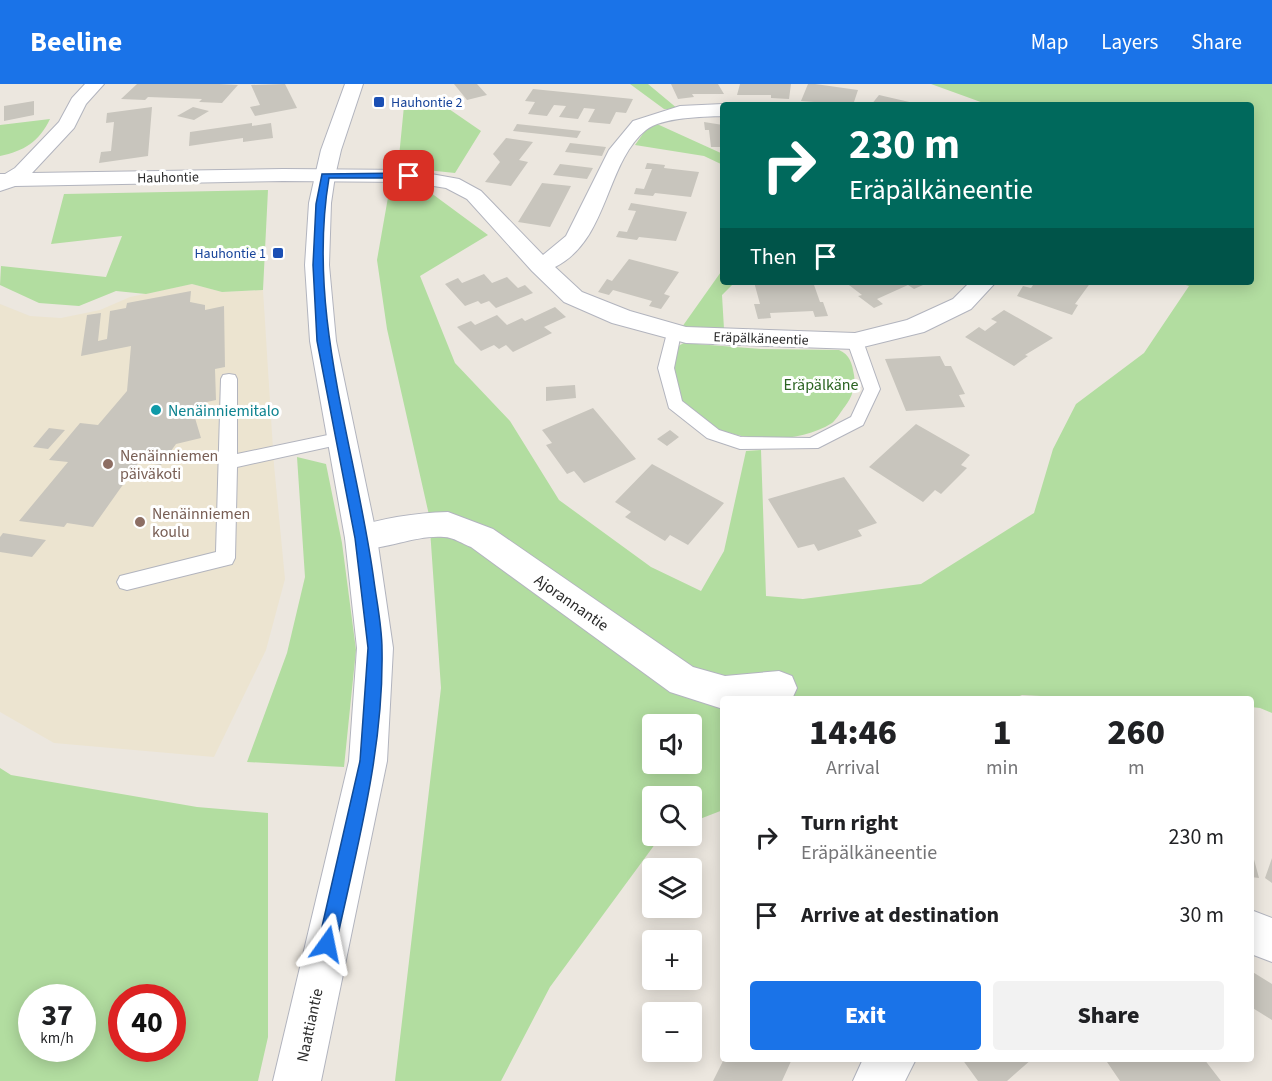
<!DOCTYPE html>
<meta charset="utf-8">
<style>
:root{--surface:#fff;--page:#f2f2f2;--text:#202124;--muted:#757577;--accent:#1a73e8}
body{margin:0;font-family:"Source Sans 3",sans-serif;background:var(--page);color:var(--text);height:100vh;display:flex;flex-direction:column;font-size:22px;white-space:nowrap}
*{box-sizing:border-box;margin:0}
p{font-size:20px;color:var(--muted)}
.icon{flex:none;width:33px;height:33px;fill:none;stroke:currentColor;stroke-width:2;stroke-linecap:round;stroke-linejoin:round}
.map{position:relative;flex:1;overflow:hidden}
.sheet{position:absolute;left:720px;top:612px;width:534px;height:366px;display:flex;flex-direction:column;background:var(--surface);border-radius:6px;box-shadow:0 3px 15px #0003}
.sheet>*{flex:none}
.guide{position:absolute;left:720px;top:18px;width:534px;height:183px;border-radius:6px;box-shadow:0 3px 15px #0003;background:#00695c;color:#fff;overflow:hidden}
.controls{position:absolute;left:642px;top:630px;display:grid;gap:12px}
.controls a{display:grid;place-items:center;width:60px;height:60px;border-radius:6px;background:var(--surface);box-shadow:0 3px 15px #0003;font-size:30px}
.speed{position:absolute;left:18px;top:900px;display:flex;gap:12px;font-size:30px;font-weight:700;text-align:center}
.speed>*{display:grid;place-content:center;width:78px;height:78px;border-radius:50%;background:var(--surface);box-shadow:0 3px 15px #0003;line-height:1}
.speed small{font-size:15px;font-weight:400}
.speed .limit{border:9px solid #d22;background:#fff;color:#111}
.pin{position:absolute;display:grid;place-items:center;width:51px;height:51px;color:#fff;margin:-26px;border-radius:12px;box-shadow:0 3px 9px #0006}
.me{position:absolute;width:66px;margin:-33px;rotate:12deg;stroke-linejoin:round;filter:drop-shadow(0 0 4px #0008)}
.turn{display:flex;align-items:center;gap:21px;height:126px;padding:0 30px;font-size:27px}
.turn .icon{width:78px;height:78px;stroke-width:2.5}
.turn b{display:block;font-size:42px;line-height:51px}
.then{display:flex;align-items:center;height:57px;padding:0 30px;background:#0003;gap:12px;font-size:22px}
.eta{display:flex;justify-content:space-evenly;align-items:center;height:102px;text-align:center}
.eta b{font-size:36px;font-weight:800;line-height:42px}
.cta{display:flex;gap:12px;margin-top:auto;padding:12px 30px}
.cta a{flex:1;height:69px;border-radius:6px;background:var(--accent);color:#fff;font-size:24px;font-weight:800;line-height:69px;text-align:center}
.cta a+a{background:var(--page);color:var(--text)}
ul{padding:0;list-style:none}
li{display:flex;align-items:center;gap:18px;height:78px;padding:0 30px}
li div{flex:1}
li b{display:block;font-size:22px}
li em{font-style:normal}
header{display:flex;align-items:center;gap:36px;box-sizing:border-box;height:84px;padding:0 30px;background:var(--accent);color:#fff}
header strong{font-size:28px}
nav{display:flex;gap:33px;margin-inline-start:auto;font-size:21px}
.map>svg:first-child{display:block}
</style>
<header>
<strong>Beeline</strong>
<nav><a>Map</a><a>Layers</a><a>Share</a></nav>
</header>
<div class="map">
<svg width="1272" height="997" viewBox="0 0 1272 997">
<rect width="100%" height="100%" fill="#ece7df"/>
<path fill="#ece4d0" d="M192 200 222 208 263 206 274 381 285 495 266 566 214 673 54 659 0 628V220L30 232 61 234 100 226 130 213Z"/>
<path fill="#b2dda0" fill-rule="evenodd" d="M630 0H648L678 25H664Z
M931 0H1272V629L1260 624 1251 623V615H1097L1022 611 1012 615H723V726L692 738V712H652V752H661L550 903 501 997H395L441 604 429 431 387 245 377 176 390 102 427 106 488 151 420 192 455 279 510 337 559 416 651 483 701 507 724 467 746 367 761 366 766 512 803 515 921 500 1034 429 1053 365 1076 320 1144 269 1189 202 1176 198H1251V21H989ZM652 640H692V680H652Z
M404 22 449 25 481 47 455 89 398 83Z
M50 35C39 58 24 67 0 72V41Z
M657 40 723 70V81L704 72 635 61 647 44Z
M268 106 263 206 222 208 192 200 146 210 116 207 79 222 39 219 0 201 1 182 106 193 122 152 51 160 64 110Z
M723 185V198H735L722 211 724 245 682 243Z
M684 259 761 265 839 266C850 271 852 279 854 291 856 304 851 315 843 325 840 329 836 336 832 339 793 364 718 359 687 324 679 315 674 310 673 297 672 281 666 266 684 259Z
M297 373 326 380 342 459 356 566 344 683 247 678 287 569 305 493Z
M0 684 11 691 197 723 268 729V953L258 997H0ZM32 914H82V964H32ZM122 914H172V964H122Z"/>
<path fill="#c8c5bd" d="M137 0H219L238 1 222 19 199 18 202 15 148 13 145 16 121 15Z
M285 0 297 24 255 32 250 23 260 21 251 1Z
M454 0H477L487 11 467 16Z
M671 0H718L724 10H692L694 13 678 15Z
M740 0H791L789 15 771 14V11H737Z
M808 0H815L858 6 853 21 801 17Z
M533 5 633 15 626 29 616 28 610 40 588 38 595 25 584 24 578 35 559 33 566 22 554 21 547 32 528 30 535 18 525 17Z
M879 11 918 20V21H871Z
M34 17V31L4 37V22Z
M152 23 148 72 99 79 101 68 111 67 114 38 106 39 107 29Z
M193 23 209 27 194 36 177 32Z
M704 38 723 41V63H711L709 46H705Z
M252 39V42L271 39 273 54 243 58V54L189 62 190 48Z
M517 40 581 47 577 54 513 47Z
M506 54 533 58 519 76 528 78 511 102 485 98 500 78 493 70Z
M570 59 606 63 602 72 565 68Z
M647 79 665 81 664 84 699 88 691 113 655 109 653 112 634 110 636 104 644 105 652 85H645Z
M560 80 593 84 587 95 553 91Z
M542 99 571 102 550 143 518 138Z
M631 119 687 128 676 157 639 153 637 156 616 153 619 147 627 148 636 127 628 126Z
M629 175 679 188 664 210 670 212 661 225 649 222 652 217 613 206 609 211 598 208 607 195 612 197Z
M484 190 492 199 507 193 518 204 525 201 533 209 496 224 489 217 481 220 478 217 465 222 445 200 458 194 462 199Z
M754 198H813L820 218H823L828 232 815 233 813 227 770 229 771 234 758 235 754 220H760Z
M845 198H918L923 201 914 205 908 201 877 215 883 220 874 224 858 212 862 211Z
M1035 198H1091L1075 220 1078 221 1072 231 1017 212 1023 202 1031 204Z
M191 207 190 218 205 221V226L224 222 225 283 215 285 216 316 207 318 195 334 201 354 176 360 161 381 139 378 93 443 67 439 64 443 19 437 68 378 49 376 80 339 98 341 127 307 131 262 81 272 87 231 101 229 98 257 107 255 110 227 126 224 127 219Z
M555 223 566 233 544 243 552 249 513 268 506 261 499 265 494 261 481 267 457 243 471 237 475 241 497 231 507 241 522 234 525 237Z
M1004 226 1053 254 1025 271 1028 272 1014 282 965 253 979 243 985 247 997 238 991 235Z
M940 272 945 282H951L965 310 959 311 965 323 906 327 885 275Z
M575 301 576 314 546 317V303Z
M593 324 636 375 584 399 574 387 567 390 546 361 552 359 542 346Z
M916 340 970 371 961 381 967 384 941 410 935 406 923 418 869 383Z
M49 344 65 346 48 365 33 363Z
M670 346 679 353 667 362 657 355Z
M652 380 724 419 688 461 670 451 665 457 625 433 631 428 615 418Z
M844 393 877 439 858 446 862 452 818 467 814 460 798 464 768 415Z
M3 449 46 456 32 473 0 468V453Z
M1251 768H1252L1259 794 1251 793Z
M1272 774V799L1265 794Z
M1251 887 1272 900V936L1251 923Z
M724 975H792L782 997H713Z
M962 975H1032L1007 997H978Z
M1105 975H1204L1221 997H1120Z"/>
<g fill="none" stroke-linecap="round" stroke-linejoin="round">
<defs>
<path id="lane" d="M674 244 681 249 674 284 682 317 719 346 741 353 810 354 851 333 864 305 847 257 850 254 855 252 863 257 880 305 863 341 818 364 740 365 707 354 669 324 658 284 667 249Z
M229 290 235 291 237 295V370L342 348 348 350 350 354 348 358 342 360 237 383 235 474 232 480 127 506 120 504 117 498 120 492 216 468 221 295 223 291Z"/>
<path id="street" d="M85 0H104L86 20 74 44 32 89 283 85 409 86 459 95 481 107 543 171 566 152 609 66 633 37 680 22 723 20 725 21H723V32C702 33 662 33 646 46 605 79 609 156 555 183L582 208 630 227 686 243 855 249 907 236 953 215 970 198H996L971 225 924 248 855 265 686 259 612 239 564 218 532 187 467 115 446 104 409 98 283 97 15 102 0 107V90H5L15 84 59 38 72 14Z
M448 428 493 445 693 583 725 592 779 587 792 592 797 604 792 615H723V625L670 608 471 463C463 460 453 453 444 453 414 450 374 471 350 463L345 454 350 445C382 434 414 429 448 428Z
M1251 826 1272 834V878L1251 870Z
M863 975H916L905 997H853Z"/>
<path id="secondary" d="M345 0H363L341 66 335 92 331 119 329 181 336 257 377 454 393 564 387 677 321 997H273L349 677 357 564 345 454 310 257 305 181 309 119 315 92 321 66Z"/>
</defs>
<use href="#lane" stroke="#b2b4be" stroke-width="2"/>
<use href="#street" stroke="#b2b4be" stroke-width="2"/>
<use href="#secondary" stroke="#b2b4be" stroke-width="2"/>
<use href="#lane" fill="#fff" fill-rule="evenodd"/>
<use href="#street" fill="#fff" fill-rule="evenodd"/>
<use href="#secondary" fill="#fff" fill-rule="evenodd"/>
</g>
<path fill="#1a73e8" stroke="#114b97" stroke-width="1.5" d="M409 89 412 90V94H329C306 231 356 363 374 497 377 519 382 543 382 565 384 665 357 763 336 860L334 866 327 869 321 866 318 860 360 677 368 564 355 454 317 257 313 181 316 120 322 90Z"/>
<g fill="#1a4fb4" stroke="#fff" stroke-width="2">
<rect x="373" y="12" width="12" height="12" rx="3"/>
<rect x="272" y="163" width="12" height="12" rx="3"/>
</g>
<circle fill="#0f9aa8" stroke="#fff" stroke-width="2" cx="156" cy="326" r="6"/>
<g fill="#8d6e63" stroke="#fff" stroke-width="2">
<circle cx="108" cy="380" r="6"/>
<circle cx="140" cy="438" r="6"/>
</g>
<g text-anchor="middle" stroke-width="6" stroke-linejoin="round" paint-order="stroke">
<g font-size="14" fill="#164399" stroke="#fff" text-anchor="start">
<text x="391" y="23">Hauhontie 2</text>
<text x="266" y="174" text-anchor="end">Hauhontie 1</text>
</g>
<g font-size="14" fill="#2b2b2b" stroke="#fff">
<text transform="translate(168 93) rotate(-1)" y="5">Hauhontie</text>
<text transform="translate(761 254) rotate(2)" y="5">Eräpälkäneentie</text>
</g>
<g font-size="16" fill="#2b6321" stroke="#fff">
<text x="821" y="306">Eräpälkäne</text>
</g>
<g font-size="16" fill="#0d838f" stroke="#fff" text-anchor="start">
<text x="168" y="332">Nenäinniemitalo</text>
</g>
<g font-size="16" fill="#785e54" stroke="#fff" text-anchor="start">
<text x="120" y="377">Nenäinniemen<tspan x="120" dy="18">päiväkoti</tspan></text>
<text x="152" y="435">Nenäinniemen<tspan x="152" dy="18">koulu</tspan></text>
</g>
<g font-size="16" fill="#2b2b2b" stroke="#fff">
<text transform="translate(572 518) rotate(35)" y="6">Ajorannantie</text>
<text transform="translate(309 941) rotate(-78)" y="6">Naattiantie</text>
</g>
</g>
</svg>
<div class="controls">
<a><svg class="icon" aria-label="sound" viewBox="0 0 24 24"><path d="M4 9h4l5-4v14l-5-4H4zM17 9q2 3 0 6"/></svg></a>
<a><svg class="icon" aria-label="search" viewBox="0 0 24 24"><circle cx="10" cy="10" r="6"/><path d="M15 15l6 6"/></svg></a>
<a><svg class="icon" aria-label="layers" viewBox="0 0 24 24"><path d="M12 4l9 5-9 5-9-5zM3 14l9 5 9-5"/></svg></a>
<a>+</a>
<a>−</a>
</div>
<div class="speed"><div>37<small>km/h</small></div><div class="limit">40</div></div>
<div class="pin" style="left:409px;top:92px;background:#d93025"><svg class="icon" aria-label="arrive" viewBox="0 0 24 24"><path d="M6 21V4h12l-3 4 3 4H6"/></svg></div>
<svg class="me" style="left:327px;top:860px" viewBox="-20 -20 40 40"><path d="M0-17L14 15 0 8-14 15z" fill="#1a73e8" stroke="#fff" stroke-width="4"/></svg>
<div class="guide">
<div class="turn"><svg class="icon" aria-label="right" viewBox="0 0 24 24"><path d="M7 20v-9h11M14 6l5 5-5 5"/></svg><div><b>230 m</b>Eräpälkäneentie</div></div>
<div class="then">Then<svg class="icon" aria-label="arrive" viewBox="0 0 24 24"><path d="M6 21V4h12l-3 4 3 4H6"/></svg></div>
</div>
<section class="sheet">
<div class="eta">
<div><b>14:46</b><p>Arrival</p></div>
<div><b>1</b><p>min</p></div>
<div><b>260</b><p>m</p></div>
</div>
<ul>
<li><svg class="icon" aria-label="right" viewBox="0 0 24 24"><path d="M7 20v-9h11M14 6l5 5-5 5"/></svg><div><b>Turn right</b><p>Eräpälkäneentie</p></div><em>230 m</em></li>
<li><svg class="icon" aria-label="arrive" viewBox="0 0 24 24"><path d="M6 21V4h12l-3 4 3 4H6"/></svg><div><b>Arrive at destination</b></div><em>30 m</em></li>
</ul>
<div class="cta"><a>Exit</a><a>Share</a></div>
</section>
</div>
